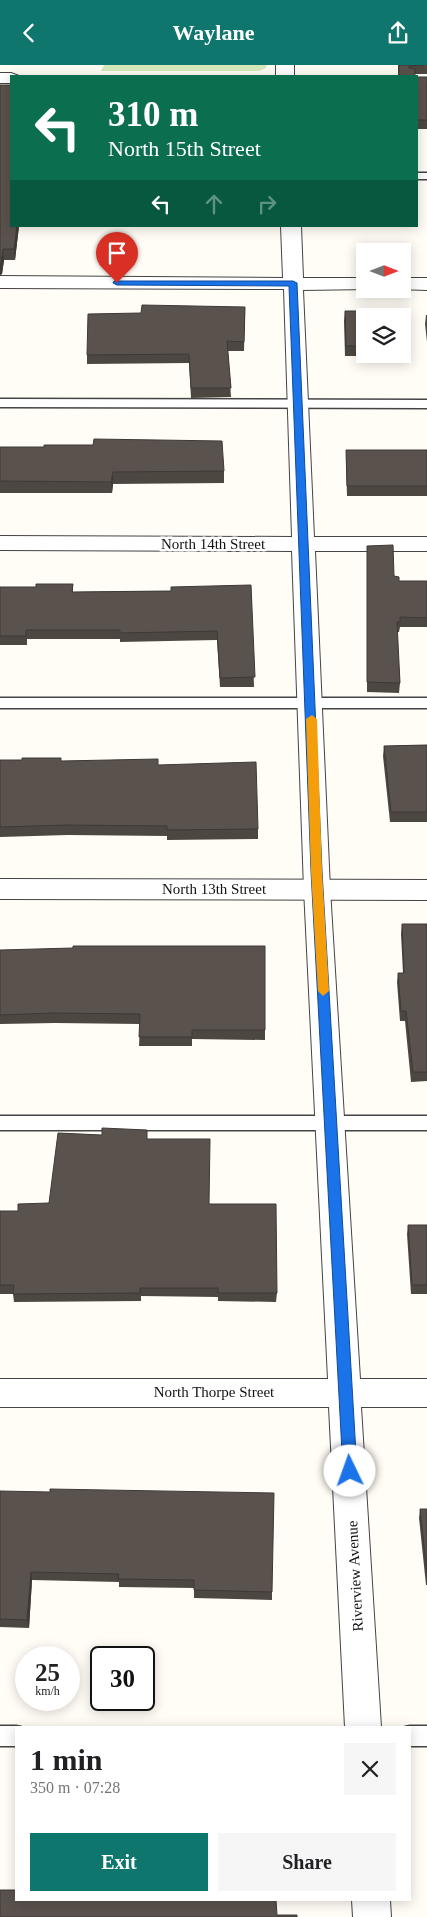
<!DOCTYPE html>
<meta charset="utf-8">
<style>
:root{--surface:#fff;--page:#f6f6f6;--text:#202124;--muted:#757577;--accent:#0f766e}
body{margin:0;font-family:"Times New Roman",serif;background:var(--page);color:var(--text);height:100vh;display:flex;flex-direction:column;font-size:19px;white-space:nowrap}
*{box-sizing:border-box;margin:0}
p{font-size:16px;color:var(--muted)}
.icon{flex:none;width:28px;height:28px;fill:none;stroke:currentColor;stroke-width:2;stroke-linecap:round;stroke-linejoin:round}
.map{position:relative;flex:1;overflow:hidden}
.drawer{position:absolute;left:15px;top:1661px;width:396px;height:175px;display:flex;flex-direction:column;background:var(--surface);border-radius:0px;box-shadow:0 2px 12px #0003}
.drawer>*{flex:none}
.guide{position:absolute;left:10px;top:10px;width:408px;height:152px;border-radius:0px;box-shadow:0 2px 12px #0003;background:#0b6e4f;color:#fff;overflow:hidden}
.needle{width:32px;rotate:90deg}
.controls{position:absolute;left:356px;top:178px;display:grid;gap:10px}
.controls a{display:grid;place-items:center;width:55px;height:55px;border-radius:0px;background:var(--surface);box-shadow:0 2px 12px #0003;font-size:25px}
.speed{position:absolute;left:15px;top:1581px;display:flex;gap:10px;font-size:25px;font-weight:700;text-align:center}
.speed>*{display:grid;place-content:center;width:65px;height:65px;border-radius:50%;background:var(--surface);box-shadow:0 2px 12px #0003;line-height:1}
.speed small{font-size:12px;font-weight:400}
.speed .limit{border:2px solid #111;border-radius:8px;background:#fff;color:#111}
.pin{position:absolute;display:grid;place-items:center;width:42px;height:42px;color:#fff;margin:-51px -21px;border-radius:50% 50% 50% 0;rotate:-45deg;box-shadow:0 0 5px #0007}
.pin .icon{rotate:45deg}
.me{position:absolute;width:55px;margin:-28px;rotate:357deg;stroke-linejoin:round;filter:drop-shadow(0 0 4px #0008)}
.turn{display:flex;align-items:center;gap:18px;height:105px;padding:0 15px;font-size:22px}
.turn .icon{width:65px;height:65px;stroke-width:2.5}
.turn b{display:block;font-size:35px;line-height:42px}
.lanes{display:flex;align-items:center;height:48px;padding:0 15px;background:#0003;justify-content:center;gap:25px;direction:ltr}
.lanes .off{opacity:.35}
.round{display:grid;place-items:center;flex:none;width:52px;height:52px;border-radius:0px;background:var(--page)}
.headline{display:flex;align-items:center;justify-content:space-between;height:85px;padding:0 15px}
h1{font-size:30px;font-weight:700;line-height:38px}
.primary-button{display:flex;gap:10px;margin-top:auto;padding:10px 15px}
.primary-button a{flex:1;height:58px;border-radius:0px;background:var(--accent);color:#fff;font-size:20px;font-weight:700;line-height:58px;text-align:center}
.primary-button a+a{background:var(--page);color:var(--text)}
header{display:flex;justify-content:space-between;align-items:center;height:65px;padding:0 15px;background:var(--accent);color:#fff;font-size:22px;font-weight:700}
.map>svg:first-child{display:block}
</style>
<header><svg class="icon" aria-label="back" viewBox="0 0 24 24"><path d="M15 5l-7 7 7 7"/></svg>Waylane<svg class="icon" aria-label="share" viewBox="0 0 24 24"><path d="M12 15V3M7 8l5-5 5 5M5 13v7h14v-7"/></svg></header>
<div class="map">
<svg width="427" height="1852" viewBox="0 0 427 1852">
<rect width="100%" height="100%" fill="#fffdf5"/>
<path fill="#d5ebbd" d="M104 0H267L266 3 259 6H101Z"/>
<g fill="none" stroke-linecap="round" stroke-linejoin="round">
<defs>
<path id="service" d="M416 108H427V114H416Z
M0 334 427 335V343L0 342Z
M0 633H427V643H0Z
M0 1051H427V1065H0Z
M0 1661H16L21 1662H16V1681H0Z
M410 1661H427V1681H410V1662H405Z"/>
<path id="minor" d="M276 0H294V11H276Z
M0 8H11L19 11H11V18H0Z
M281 161H301L303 213H365V224H370L303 225 314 472H427V486H315L330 824 360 1314H427V1342H361L381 1662H345L329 1342H0V1314H328L304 824 292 486 0 485V471L292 472 284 224 0 223V211L283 213Z
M402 213H427V225L397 224H402Z
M352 1835H390L391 1852H353Z"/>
<path id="tertiary" d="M0 814 427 815V835L0 834Z"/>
</defs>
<use href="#service" stroke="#444" stroke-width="3"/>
<use href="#minor" stroke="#444" stroke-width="2"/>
<use href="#tertiary" stroke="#444" stroke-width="2"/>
<use href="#service" fill="#fff" fill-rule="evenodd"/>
<use href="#minor" fill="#fff" fill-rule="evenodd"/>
<use href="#tertiary" fill="#fff" fill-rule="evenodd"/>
</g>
<path fill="#4d4742" d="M398 0H427V9H415V11H398Z
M416 12H427V64H416Z
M0 20 19 161 15 195H4L2 209 0 210Z
M245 242 244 286H228L231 332 191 333 189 298 87 299V290L141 248Z
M345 246 365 251V289H384V291H345L344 256Z
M426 250H427V277L425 259Z
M0 382 224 406V418L113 419 112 428H0Z
M346 385H427V431H347L346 395Z
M367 481 394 511 399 516H427V562H400L399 567H397L400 618 399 628 367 627Z
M73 519V527L171 526 251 520 254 622H220L217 575 120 577V574H27V580H0V522H36Z
M427 680V757H390L383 691 384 681Z
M0 695 62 696 158 700 258 764V774L167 775V771L68 770 0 772Z
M402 859H427V1016L411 1017 405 956H400L397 917 398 908H403L401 869Z
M0 885 265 965V975L192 974V981H139L140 959 55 958 0 959Z
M148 1074 209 1139 277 1228 276 1237 218 1236V1232L141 1231V1236L14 1237 13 1229H0V1146H18L49 1138Z
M408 1160H427V1229H411L407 1169Z
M0 1426 272 1527V1535L194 1533V1523L119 1522V1517L32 1515 29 1563 0 1562Z
M420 1444H427V1520H426L419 1453Z"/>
<path fill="#3f3936" d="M17 161H19L15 195 14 184Z
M3 184 4 195 2 209 0 210V198Z
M113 407V419L112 428 111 417Z
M31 1507 32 1515 29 1563 27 1555Z"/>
<path fill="#5a524d" stroke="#3f3936" d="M399 0H425L409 1V3L415 4V11H399Z
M416 12H427V55H416Z
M0 20H11V161H17L14 184H3L1 198H0Z
M142 240 245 242 244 277 227 276 231 323H191L189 289 87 290 88 249 141 248Z
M345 246H380L381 251H365V281H346Z
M94 374 222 376 224 406 113 407 111 417 0 416V382H44V380H93Z
M346 385H427V421H347Z
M393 480 394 511 399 512V516H427V553L400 552V557H397L400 618 367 617V481Z
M36 519H73L72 527 171 526V522L251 520 255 612 220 613 217 566 120 568V565H26V571H0V522H36Z
M427 680V747H391L384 681Z
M22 693H61V696L158 694V700L256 697 258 764 167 765V761L67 760 0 762V695H22Z
M402 859H427V1007H413L406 946H401L398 908H404Z
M73 881H265V965H192V972H139L140 949 54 948 0 950V885L73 883Z
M102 1063 147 1065V1074H210L209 1139H276L277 1228H218V1223H140V1228L13 1229 14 1220H0V1146H18V1139L49 1138 58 1068 102 1070Z
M408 1160H427V1220H412Z
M50 1424 274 1428 272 1527 194 1525V1515L118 1514 119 1509 31 1507 27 1555 0 1554V1426L50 1427Z
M420 1444H427V1508Z
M0 1825H16V1835H276L277 1850H297V1852H0Z"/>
<path fill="#1a73e8" stroke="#114b97" d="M114 216H293L297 218 322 806 357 1406 355 1410 350 1412 345 1410 343 1406 311 806 289 221 117 220 113 218Z"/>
<path fill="#f59e0b" d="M312 650 317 654 322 806 329 926 323 931 318 926 311 806 306 654Z"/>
<g text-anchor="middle" stroke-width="5" stroke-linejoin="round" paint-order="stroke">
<g font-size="15" fill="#111" stroke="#fff">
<text x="213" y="484">North 14th Street</text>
<text x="214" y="829">North 13th Street</text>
<text x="214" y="1332">North Thorpe Street</text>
<text transform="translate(355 1511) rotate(-93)" y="5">Riverview Avenue</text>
</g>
</g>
</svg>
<div class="controls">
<a><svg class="needle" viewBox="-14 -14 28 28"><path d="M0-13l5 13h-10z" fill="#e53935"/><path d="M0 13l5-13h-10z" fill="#757577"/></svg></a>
<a><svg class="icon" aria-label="layers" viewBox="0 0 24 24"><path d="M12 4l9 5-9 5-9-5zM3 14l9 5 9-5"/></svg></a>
</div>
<div class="speed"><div>25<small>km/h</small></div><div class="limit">30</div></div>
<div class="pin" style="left:117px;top:218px;background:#d93025"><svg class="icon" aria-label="arrive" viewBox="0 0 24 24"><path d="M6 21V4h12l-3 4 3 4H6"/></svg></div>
<svg class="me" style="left:350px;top:1406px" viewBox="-20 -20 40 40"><circle r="19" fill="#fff"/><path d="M0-13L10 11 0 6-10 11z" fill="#1a73e8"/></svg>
<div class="guide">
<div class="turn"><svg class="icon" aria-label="left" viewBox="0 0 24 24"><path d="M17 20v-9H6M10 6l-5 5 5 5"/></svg><div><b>310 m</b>North 15th Street</div></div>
<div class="lanes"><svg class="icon" aria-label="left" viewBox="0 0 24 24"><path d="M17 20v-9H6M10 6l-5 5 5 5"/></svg><svg class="icon off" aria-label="ahead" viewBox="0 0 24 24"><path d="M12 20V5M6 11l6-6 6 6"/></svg><svg class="icon off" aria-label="right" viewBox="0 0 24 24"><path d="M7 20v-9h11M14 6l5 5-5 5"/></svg></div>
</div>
<section class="drawer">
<div class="headline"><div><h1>1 min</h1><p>350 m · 07:28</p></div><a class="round"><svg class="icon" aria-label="close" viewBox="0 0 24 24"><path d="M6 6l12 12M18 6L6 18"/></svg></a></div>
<div class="primary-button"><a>Exit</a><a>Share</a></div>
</section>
</div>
